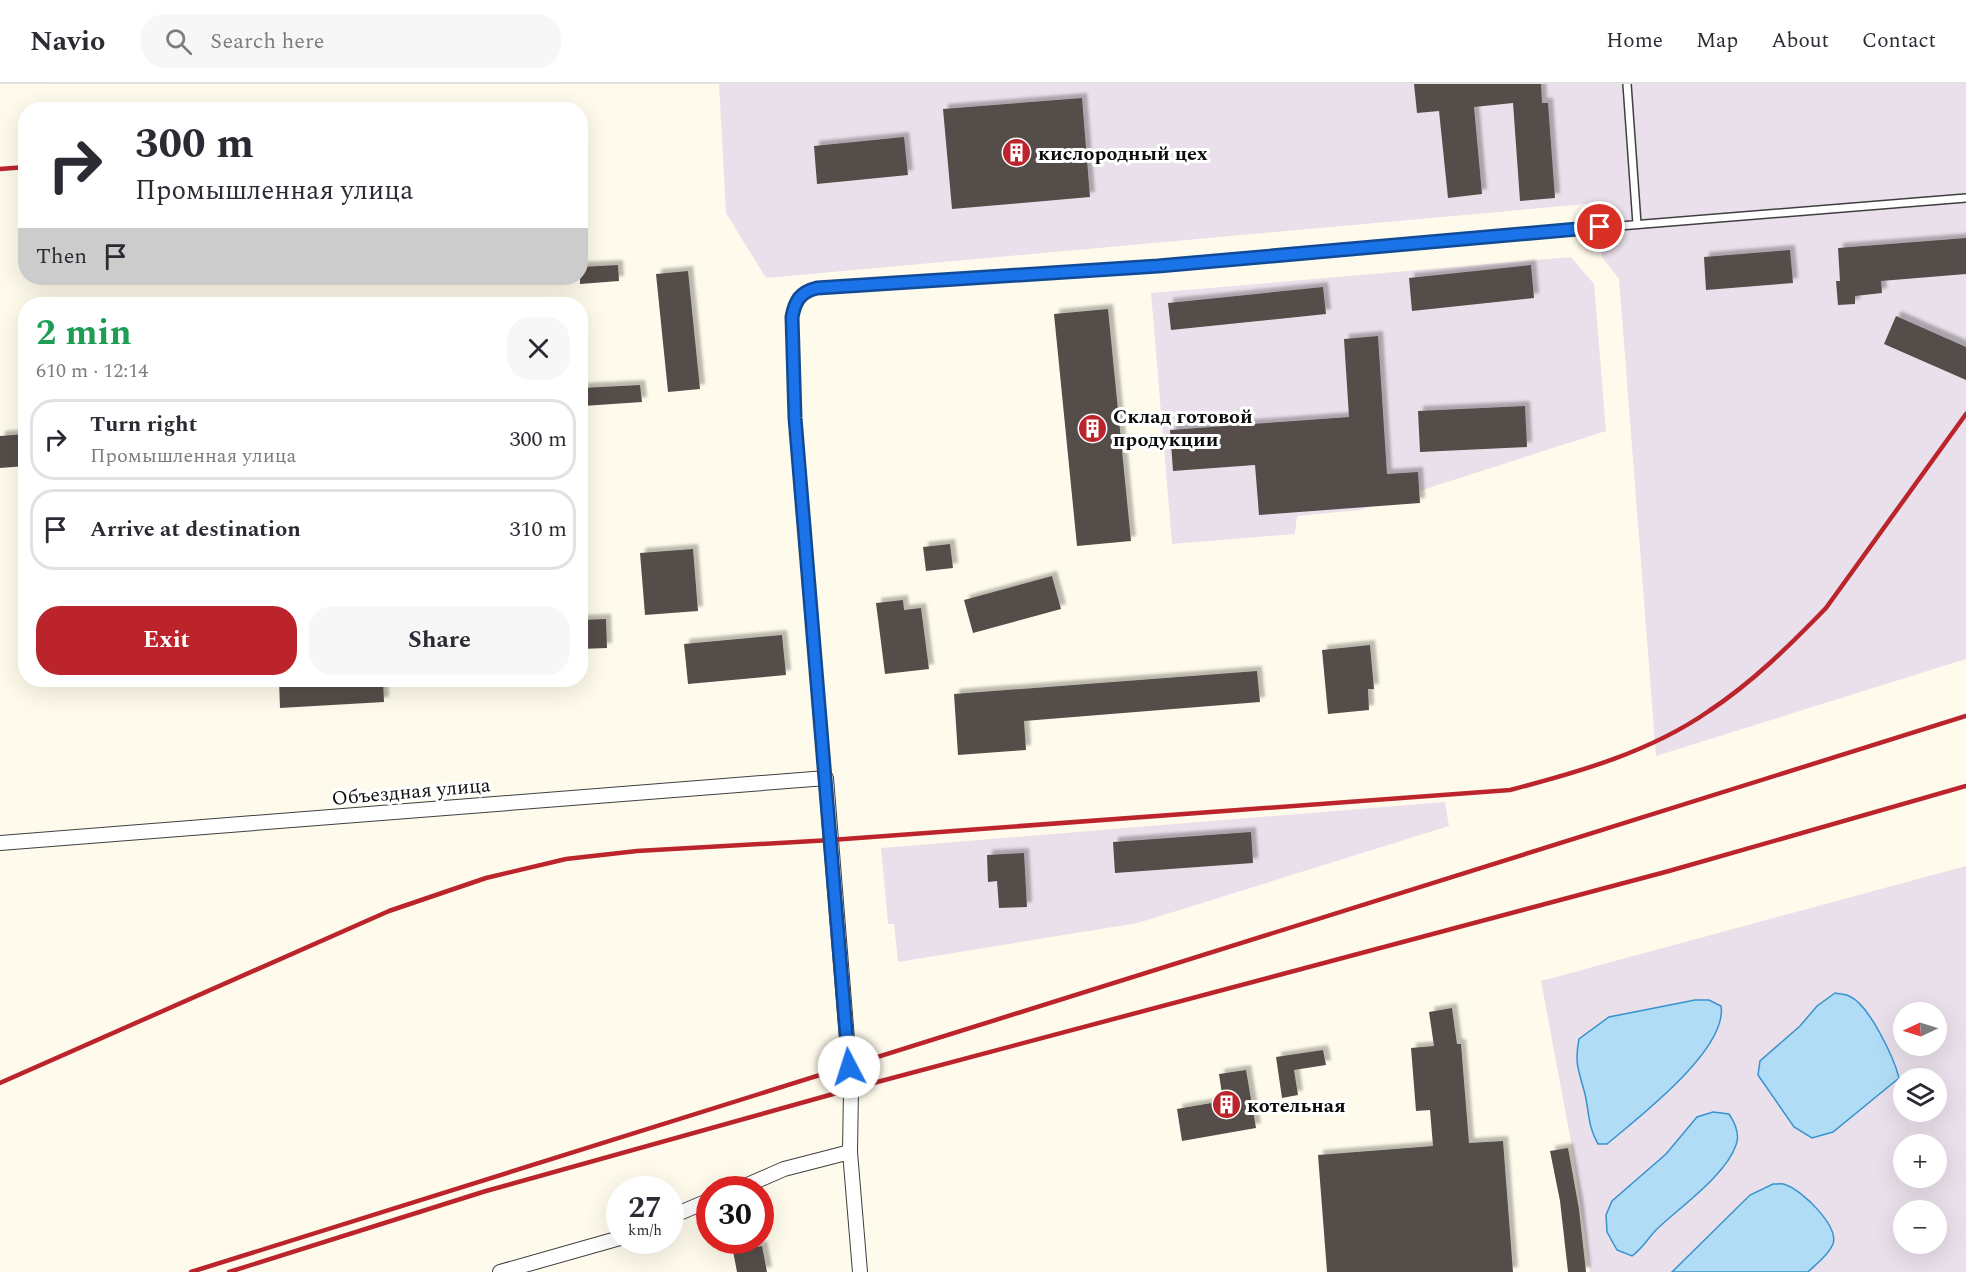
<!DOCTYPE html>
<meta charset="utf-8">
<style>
:root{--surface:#fff;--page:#f7f7f7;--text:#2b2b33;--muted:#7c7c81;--line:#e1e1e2;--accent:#bc242c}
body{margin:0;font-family:Spectral,serif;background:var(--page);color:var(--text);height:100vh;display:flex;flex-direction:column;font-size:22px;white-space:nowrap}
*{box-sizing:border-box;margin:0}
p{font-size:20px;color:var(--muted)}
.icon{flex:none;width:33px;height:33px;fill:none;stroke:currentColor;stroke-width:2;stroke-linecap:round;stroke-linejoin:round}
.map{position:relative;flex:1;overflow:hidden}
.details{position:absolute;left:18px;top:213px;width:570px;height:390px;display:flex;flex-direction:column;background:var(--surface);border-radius:24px;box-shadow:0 6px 24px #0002}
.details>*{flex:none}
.banner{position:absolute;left:18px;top:18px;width:570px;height:183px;border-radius:24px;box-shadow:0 6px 24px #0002;background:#fff;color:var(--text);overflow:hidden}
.needle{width:39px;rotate:266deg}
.controls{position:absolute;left:1893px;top:918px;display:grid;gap:12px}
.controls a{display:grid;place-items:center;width:54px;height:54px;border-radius:50%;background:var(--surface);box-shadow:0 6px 24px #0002;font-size:30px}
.speed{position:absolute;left:606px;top:1092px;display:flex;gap:12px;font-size:30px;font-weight:700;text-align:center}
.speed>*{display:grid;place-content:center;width:78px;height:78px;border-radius:50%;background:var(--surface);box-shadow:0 6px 24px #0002;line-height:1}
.speed small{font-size:15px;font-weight:400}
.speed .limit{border:9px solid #d22;background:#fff;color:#111}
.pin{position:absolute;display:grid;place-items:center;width:51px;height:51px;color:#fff;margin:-26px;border:3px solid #fff;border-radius:50%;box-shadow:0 2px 6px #0007}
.me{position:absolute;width:66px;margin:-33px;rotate:355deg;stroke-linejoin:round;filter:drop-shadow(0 0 4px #0008)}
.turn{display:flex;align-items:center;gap:21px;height:126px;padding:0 18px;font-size:27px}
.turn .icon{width:78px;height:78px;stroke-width:2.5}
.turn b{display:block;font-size:42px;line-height:51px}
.then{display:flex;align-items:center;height:57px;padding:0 18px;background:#0003;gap:12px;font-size:22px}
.round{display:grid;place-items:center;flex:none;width:63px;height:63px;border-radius:24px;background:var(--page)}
.overview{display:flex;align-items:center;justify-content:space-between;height:102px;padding:0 18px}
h1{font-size:36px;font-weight:700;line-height:45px;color:#1e9e55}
.action{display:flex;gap:12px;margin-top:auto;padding:12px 18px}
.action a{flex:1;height:69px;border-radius:24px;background:var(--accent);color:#fff;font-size:24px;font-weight:700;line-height:69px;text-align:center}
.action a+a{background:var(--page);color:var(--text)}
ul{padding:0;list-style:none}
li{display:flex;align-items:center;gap:18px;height:81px;margin:0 12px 9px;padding:0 6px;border:3px solid var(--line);border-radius:24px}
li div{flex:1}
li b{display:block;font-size:22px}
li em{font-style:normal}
header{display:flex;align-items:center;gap:36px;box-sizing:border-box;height:84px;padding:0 30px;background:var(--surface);border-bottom:2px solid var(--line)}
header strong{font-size:28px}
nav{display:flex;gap:33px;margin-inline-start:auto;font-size:21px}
.search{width:420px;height:54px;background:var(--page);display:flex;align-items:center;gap:15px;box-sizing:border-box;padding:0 21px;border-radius:24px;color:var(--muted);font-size:22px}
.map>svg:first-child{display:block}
</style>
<header>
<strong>Navio</strong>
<div class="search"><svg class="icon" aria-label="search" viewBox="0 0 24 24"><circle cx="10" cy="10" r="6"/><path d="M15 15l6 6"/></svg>Search here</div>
<nav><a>Home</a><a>Map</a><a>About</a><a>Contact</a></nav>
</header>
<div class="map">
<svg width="1966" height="1188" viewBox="0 0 1966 1188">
<defs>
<filter id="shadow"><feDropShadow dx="5" dy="-5" stdDeviation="1.5" flood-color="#0004"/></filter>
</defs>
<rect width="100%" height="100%" fill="#fffbec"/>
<path fill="#eae0eb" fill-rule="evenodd" d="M719 0H1966V575L1656 672 1619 195 1602 173 1597 119 766 194 726 129Z
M1571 173 1594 200 1606 347 1360 426 1297 432 1295 450 1172 460 1151 209Z
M1445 718 1449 742 1138 839 898 878 894 840H888L881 764Z
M1966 782V1188H1590L1572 1063 1541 897ZM1904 928H1936V962H1904ZM1904 994H1936V1028H1904ZM1904 1060H1936V1094H1904ZM1904 1126H1936V1160H1904Z"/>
<path fill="#b1dcf6" stroke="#3892cd" stroke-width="1.5" d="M1835 909C1839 910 1845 910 1849 912 1869 920 1894 974 1899 994L1833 1048 1812 1054 1794 1043 1758 991 1760 977 1800 942 1817 922Z
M1695 916H1709L1721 922C1728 965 1639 1033 1607 1060H1598C1588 1043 1589 1028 1585 1010 1579 987 1574 980 1579 955L1609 933Z
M1713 1028 1729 1030C1735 1039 1740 1051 1736 1061 1726 1091 1680 1123 1657 1145 1648 1154 1643 1164 1632 1172L1617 1166 1607 1148 1606 1131 1612 1117 1666 1070 1697 1033Z
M1773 1100C1777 1100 1783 1099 1786 1101 1802 1106 1839 1142 1833 1160 1829 1171 1816 1180 1808 1188H1672L1750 1111Z"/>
<path fill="#554e49" filter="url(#shadow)" d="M1414 0H1541L1542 19H1548L1555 114 1520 117 1513 19 1474 23 1482 110 1448 114 1439 27 1417 29Z
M1082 14 1090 113 952 125 943 25Z
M904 53 908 91 817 100 814 62Z
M1966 154V190L1881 197 1882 209 1855 212V220L1838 221 1836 197H1840L1838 164Z
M1790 166 1793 199 1706 206 1704 173Z
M618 181 619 197 580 200V183Z
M1531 181 1534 214 1412 227 1409 194Z
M688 187 700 305 668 308 656 190Z
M1323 203 1326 230 1171 246 1168 219Z
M1108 225 1131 457 1077 462 1054 230Z
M1896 232 1966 263V296L1884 260Z
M1378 252 1387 390 1418 388 1420 419 1259 431 1255 381 1173 387 1170 346 1349 333 1344 255Z
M640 301 642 318 583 322 582 304Z
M1525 322 1527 363 1420 368 1418 327Z
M26 350V382L0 384V352Z
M950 460 953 484 926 487 923 463Z
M693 465 698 527 645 531 640 469Z
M1052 492 1061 525 973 549 964 516Z
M903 516 904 526 921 524 929 585 885 590 876 519Z
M606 535 607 564 580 565V536Z
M782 551 786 591 688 600 684 560Z
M1370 561 1374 605H1368L1369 626 1328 630 1322 566Z
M1257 587 1260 618 1024 637 1026 666 958 671 954 610Z
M279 596H383L384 618 280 624Z
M1251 748 1253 779 1115 789 1113 758Z
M1024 769 1027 823 999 824 997 797 988 798 987 771Z
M1452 924 1457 960H1461L1469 1059 1503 1057 1513 1188H1327L1318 1071 1433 1062 1430 1026 1416 1027 1411 964 1434 962 1429 928Z
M1323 966 1326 981 1294 986 1298 1011 1282 1014 1276 973Z
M1246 986 1256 1044 1182 1057 1177 1025 1223 1017 1219 990Z
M1568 1064 1579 1125 1586 1188H1568L1560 1117 1550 1067Z
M762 1162 767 1188H737L733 1167Z"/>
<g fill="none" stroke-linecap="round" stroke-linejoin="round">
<defs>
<path id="lane" d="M1627 0 1637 140
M826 694 795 334 792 269 794 223 802 210 809 206 1158 181 1346 164 1966 114"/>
<path id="street" d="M0 759 826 694 851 1005 850 1068 860 1188
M736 1106 784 1085 850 1068
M670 1133 710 1116
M500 1188 620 1154"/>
</defs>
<use href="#lane" stroke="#3f3f3f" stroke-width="10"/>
<use href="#street" stroke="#3f3f3f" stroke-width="16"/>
<use href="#lane" stroke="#fff" stroke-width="7"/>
<use href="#street" stroke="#fff" stroke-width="14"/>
<path stroke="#bc242c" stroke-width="4.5" d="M0 85 26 83
M0 999 389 827 486 794 566 775 637 767 831 756 1510 706C1579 688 1650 668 1709 627 1753 598 1790 561 1826 524L1966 330
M191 1188 1966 632
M229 1188 486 1107 851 1005 1669 787 1966 702"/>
</g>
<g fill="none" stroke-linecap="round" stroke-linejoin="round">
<defs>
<path id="route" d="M849 983 795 334 792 233C795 217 800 208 817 204L1158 182 1600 143"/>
</defs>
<use href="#route" stroke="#114b97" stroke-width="15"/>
<use href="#route" stroke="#1a73e8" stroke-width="10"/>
</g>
<defs>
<symbol id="building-disc" viewBox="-11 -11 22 22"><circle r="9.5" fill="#bc242c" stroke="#fff"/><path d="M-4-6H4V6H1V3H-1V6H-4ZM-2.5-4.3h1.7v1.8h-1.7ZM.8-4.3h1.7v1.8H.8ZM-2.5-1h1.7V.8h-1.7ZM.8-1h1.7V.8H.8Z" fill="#fff"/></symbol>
</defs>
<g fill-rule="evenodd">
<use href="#building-disc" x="1000" y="52" width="33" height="33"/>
<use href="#building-disc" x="1076" y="328" width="33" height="33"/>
<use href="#building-disc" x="1210" y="1004" width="33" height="33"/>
</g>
<g text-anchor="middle" stroke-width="6" stroke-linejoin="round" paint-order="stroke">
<g font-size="20" font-weight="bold" fill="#0c0c0c" stroke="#fff" text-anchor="start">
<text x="1038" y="76">кислородный цех</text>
<text x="1113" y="339">Склад готовой<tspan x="1113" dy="23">продукции</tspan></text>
<text x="1247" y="1028">котельная</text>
</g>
<g font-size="20" fill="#0c0c0c" stroke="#fff">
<text transform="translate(411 707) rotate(-5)" y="7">Объездная улица</text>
</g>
</g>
</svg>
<div class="controls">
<a><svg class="needle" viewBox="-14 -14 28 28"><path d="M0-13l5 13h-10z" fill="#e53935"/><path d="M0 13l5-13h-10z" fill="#7c7c81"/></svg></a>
<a><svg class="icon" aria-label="layers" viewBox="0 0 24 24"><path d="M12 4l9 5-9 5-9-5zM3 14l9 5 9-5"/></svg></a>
<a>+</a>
<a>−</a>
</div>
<div class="speed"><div>27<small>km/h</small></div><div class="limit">30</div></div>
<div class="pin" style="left:1600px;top:143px;background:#d93025"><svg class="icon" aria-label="arrive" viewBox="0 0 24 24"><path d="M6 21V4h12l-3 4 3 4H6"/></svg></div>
<svg class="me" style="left:849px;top:983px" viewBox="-20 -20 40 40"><circle r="19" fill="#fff"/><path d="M0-13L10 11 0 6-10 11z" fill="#1a73e8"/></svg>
<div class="banner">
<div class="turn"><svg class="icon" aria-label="right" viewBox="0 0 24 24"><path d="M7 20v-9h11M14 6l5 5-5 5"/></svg><div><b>300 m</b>Промышленная улица</div></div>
<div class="then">Then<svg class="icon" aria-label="arrive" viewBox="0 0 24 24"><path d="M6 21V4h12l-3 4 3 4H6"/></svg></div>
</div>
<section class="details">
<div class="overview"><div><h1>2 min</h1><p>610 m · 12:14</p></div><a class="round"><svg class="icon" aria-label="close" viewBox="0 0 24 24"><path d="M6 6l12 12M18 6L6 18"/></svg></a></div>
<ul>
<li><svg class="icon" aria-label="right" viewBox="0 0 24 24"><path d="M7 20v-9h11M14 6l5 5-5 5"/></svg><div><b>Turn right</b><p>Промышленная улица</p></div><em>300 m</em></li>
<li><svg class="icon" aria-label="arrive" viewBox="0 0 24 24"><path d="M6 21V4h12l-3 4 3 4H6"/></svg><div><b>Arrive at destination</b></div><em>310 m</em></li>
</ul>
<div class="action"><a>Exit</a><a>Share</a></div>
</section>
</div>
